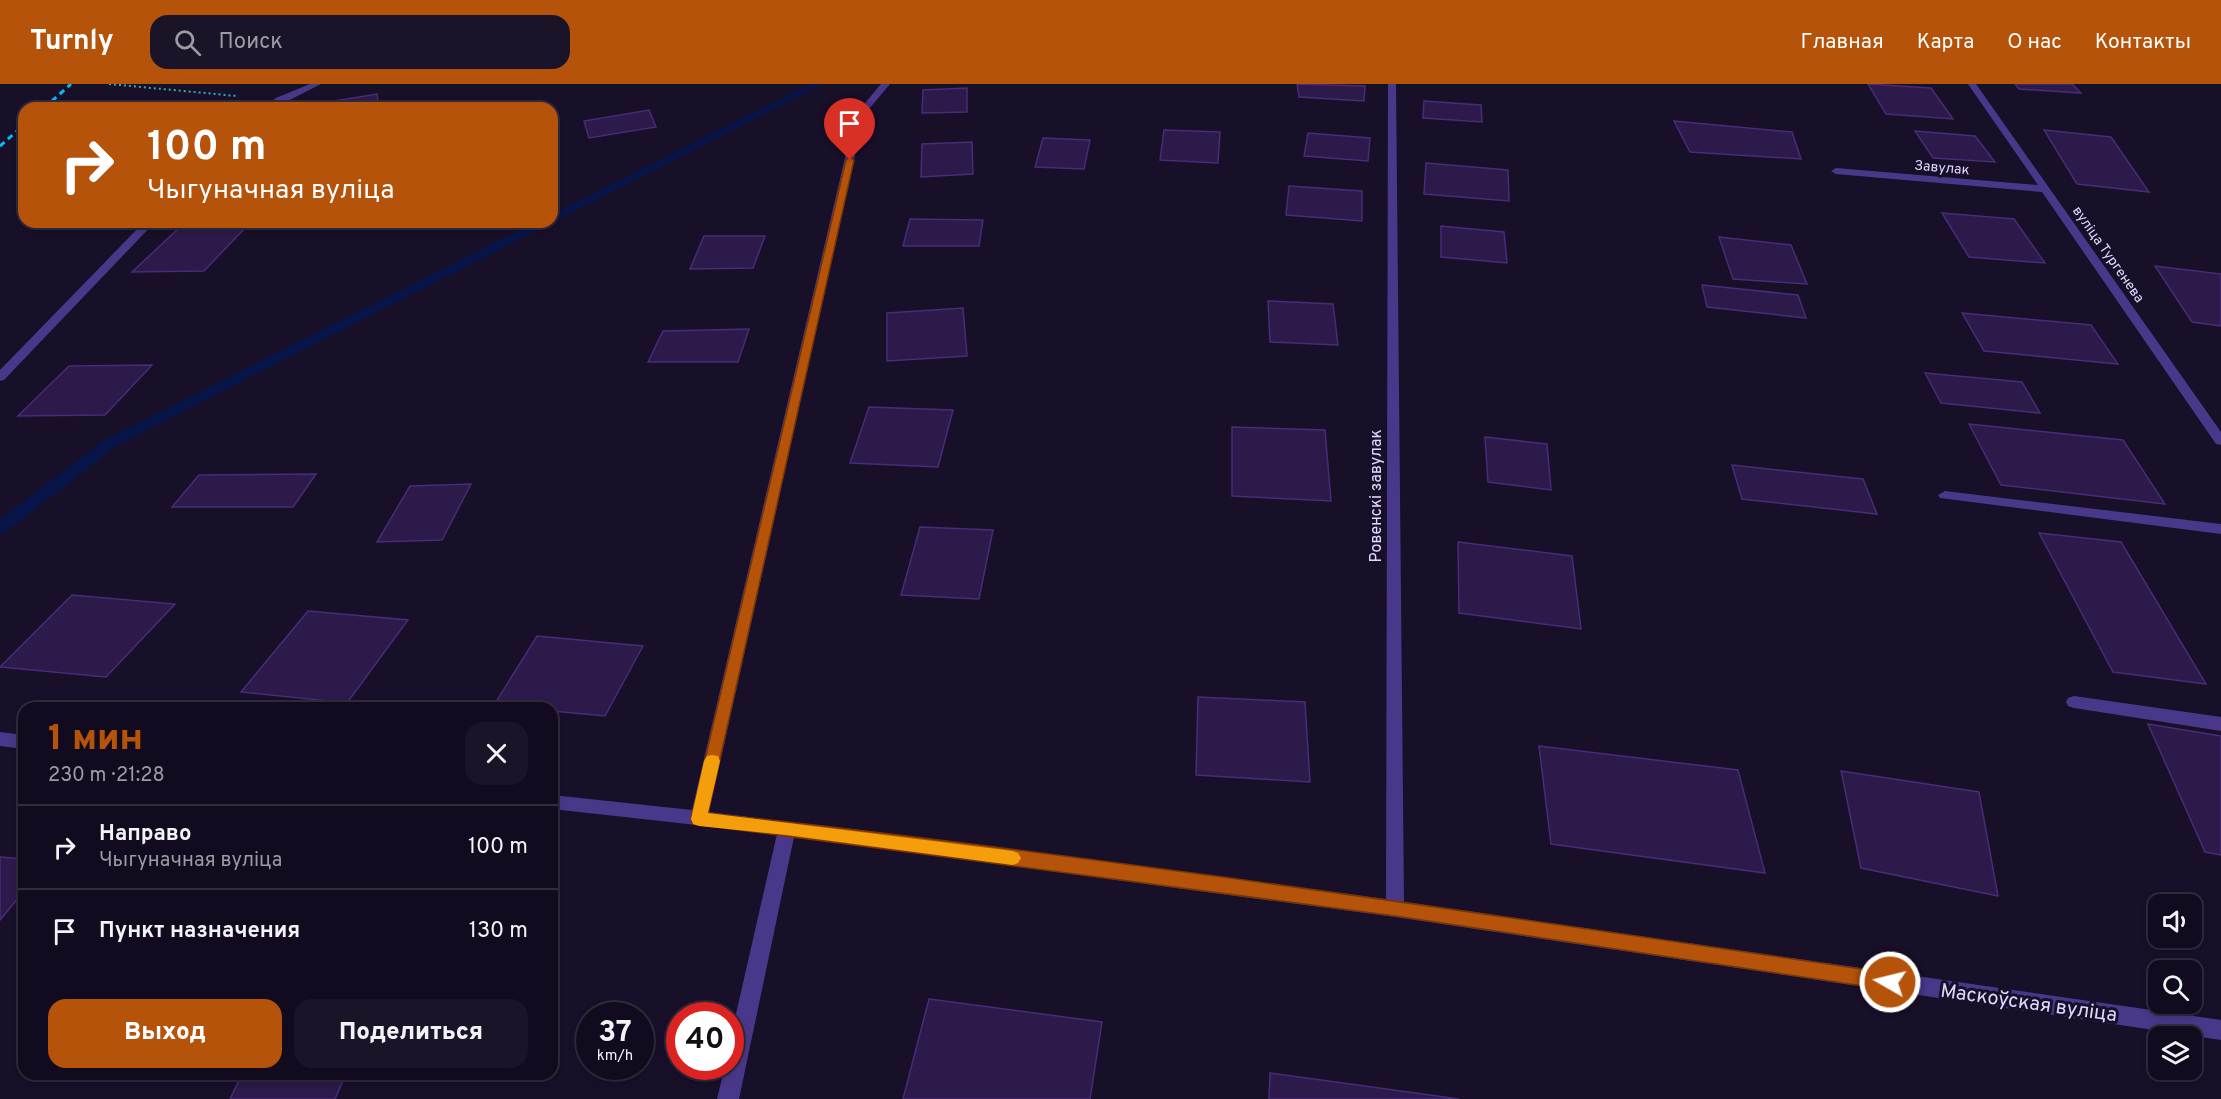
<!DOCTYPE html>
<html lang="ru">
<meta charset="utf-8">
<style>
:root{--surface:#120b1f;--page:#1b1428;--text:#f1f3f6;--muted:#9c9ba4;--line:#312b3d;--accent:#b45309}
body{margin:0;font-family:Overpass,sans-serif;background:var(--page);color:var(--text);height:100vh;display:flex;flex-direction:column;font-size:22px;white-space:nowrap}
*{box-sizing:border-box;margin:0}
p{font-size:20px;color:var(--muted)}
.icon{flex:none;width:33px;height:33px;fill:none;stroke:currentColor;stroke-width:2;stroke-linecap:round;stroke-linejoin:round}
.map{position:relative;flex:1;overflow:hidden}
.details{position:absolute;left:18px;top:618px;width:540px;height:378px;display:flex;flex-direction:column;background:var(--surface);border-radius:18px;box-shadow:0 3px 9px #0003,0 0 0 2px var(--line)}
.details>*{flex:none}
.hud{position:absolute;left:18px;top:18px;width:540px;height:126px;border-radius:18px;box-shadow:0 3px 9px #0003,0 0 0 2px var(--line);background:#b45309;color:#fff;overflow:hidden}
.controls{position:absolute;left:2148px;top:810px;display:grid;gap:12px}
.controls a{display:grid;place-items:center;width:54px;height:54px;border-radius:12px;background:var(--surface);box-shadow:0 3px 9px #0003,0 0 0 2px var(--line);font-size:30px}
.speed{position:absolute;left:576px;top:918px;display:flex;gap:12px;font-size:30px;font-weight:700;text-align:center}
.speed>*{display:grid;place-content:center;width:78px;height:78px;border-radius:50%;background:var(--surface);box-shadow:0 3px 9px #0003,0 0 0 2px var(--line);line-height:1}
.speed small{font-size:15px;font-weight:400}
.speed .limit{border:9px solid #d22;background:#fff;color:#111}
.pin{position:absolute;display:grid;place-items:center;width:51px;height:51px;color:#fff;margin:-62px -26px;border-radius:50% 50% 50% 0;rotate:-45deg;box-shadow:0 0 6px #0007}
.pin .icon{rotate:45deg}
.me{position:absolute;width:66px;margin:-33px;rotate:278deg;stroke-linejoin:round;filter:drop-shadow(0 0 4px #0008)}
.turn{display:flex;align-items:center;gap:21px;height:126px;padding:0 30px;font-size:27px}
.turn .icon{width:78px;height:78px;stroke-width:2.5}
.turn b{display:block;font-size:42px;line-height:51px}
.round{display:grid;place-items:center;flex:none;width:63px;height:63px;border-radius:18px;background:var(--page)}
.summary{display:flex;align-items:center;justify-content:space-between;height:102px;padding:0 30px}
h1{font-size:36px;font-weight:800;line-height:45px;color:var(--accent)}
.primary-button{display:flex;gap:12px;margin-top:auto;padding:12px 30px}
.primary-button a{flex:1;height:69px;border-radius:18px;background:var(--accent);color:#fff;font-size:24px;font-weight:800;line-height:69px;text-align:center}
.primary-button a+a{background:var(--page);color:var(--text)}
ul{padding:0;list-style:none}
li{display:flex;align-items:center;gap:18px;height:84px;padding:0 30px;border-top:2px solid var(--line)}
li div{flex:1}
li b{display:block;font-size:22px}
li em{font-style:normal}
header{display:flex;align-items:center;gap:36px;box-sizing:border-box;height:84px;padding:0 30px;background:var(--accent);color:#fff}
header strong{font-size:28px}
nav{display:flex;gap:33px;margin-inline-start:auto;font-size:21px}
.search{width:420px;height:54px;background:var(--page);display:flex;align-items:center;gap:15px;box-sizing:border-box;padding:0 21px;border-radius:18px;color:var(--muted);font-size:22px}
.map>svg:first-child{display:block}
</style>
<header>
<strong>Turnly</strong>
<div class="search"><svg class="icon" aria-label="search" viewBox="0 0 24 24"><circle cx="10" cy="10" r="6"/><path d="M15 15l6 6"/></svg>Поиск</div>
<nav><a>Главная</a><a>Карта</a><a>О нас</a><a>Контакты</a></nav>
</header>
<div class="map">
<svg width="2221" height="1015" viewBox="0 0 2221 1015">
<rect width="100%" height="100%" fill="#180f29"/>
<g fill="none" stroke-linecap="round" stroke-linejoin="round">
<path fill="#081548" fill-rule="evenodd" d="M810 0H823L118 361 6 448 0 450V435L106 355 536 138H552V130Z"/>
</g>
<path fill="#2c1a4b" stroke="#472c77" stroke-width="1.5" d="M1297 0 1365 2 1364 17 1299 13Z
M1868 0 1931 4 1953 35 1886 30Z
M2015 0H2072L2081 9 2019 5Z
M967 4V28L922 29 923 6Z
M377 10 379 24H316V20Z
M1424 17 1481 21 1482 38 1423 34Z
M649 26 656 43 589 54 584 37Z
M1674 37 1792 48 1801 75 1690 68Z
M1164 46 1220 48 1218 79 1160 76Z
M2044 46 2111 53 2149 108 2077 100Z
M1915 47 1975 52 1995 78 1933 74Z
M1308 49 1370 54 1368 77 1304 72Z
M1043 54 1090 56 1084 85 1035 83Z
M972 58 973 90 921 93 922 60Z
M1426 79 1508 86 1509 117 1424 110Z
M1289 102 1362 107V137L1286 131Z
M1942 129 2014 135 2045 179 1969 173Z
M910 135 983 136 979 162H903Z
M1441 142 1504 148 1507 179 1441 173Z
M246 143 204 187 132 188 179 144Z
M704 152H765L753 184 690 185Z
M1719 153 1791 161 1807 200 1733 195Z
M2155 182 2221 190V242L2192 238Z
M1702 201 1798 211 1806 234 1707 223Z
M1268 217 1333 220 1338 261 1270 258Z
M963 224 967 272 887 277V229Z
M1962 229 2091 241 2118 280 1984 267Z
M749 245 738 278H648L663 247Z
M152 281 105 331 18 332 69 282Z
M1925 289 2022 298 2040 329 1941 319Z
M869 323 953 326 938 383 850 379Z
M1969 340 2123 356 2165 420 2001 401Z
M1232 343 1325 346 1331 417 1232 412Z
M1485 353 1547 360 1551 406 1488 398Z
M1732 381 1863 395 1877 430 1742 415Z
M316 390 293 423H172L199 391Z
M471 400 442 456 377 458 410 402Z
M920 443 993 446 979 515 901 511Z
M2039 449 2121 458 2206 600 2113 588Z
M1458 458 1572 472 1581 545 1459 529Z
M72 511 175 520 106 593 0 583Z
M308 527 408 536 347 619 241 608Z
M537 552 643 562 605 632 552 627V624L494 621Z
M1198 613 1305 618 1310 698 1196 691Z
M2148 640 2221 652V771L2205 768Z
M1539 662 1738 686 1765 789 1551 760Z
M1841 687 1979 708 1998 812 1861 784Z
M0 773 24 775V807L0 836Z
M929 915 1102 938 1090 1015H903Z
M1270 989 1459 1015H1269Z
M242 990H346L335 1015H230Z"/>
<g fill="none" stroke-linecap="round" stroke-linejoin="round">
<path stroke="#2bafbf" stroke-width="2" stroke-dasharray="2 3" stroke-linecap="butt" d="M109 0 237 12"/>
<path fill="#493889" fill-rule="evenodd" d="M310 0H321L274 24H264L276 14Z
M881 0H890L864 31 709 728 1386 815 1388 0H1396L1404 818 2221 936V956L1395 833 794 753 739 1015H717L725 982H730V956L777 750 552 725V711L692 726 855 31Z
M1968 0H1976L2221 348V361L2216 360 2042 108 1836 90 1831 87 1836 84 2038 101Z
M144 138H155L4 296 0 297V286Z
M1945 407 2221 440V450L1940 414 1938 411Z
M2074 612 2221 633V647L2074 624 2068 622 2066 618 2068 614Z
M0 648 24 651V665L0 662Z"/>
<path stroke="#03bbff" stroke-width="3" stroke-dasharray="6 4.5" stroke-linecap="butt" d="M44 24 71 0
M0 62 24 41"/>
</g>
<path fill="#b45309" stroke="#753606" stroke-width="1.5" d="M850 73 854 76 708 729C1103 772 1497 832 1890 889L1897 892 1899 898 1897 904 1890 906 1395 832 693 740 691 735 846 76Z"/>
<path fill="#f59e0b" d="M712 671 718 672 720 677 708 729 1013 767 1018 769 1021 774 1018 779 1013 781 787 751 699 742 693 740 691 735 704 677 707 672Z"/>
<g text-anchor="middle" stroke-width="6" stroke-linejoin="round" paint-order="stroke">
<g font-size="14" fill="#e2d7ff" stroke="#180f29">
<text transform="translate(1942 83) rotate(5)" y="5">Завулак</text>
<text transform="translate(2109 170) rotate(55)" y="5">вуліца Тургенева</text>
</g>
<g font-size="16" fill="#e2d7ff" stroke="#180f29">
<text transform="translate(1375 412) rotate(-90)" y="6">Ровенскі завулак</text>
</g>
<g font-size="20" fill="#e2d7ff" stroke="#180f29">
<text transform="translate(2029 918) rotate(8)" y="7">Маскоўская вуліца</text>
</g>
</g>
</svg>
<div class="controls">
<a><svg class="icon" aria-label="sound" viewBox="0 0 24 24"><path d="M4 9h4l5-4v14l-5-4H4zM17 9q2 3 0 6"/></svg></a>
<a><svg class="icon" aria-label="search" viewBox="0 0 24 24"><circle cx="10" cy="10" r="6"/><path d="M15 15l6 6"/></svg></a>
<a><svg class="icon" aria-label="layers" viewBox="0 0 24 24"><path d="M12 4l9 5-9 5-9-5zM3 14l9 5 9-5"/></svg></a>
</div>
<div class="speed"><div>37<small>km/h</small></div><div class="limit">40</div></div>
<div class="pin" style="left:850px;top:76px;background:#d93025"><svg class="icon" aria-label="arrive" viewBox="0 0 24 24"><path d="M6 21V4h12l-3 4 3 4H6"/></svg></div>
<svg class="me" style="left:1890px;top:898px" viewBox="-20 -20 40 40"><circle r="17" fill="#b45309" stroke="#fff" stroke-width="3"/><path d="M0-11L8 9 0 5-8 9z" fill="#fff"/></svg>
<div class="hud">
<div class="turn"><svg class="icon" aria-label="right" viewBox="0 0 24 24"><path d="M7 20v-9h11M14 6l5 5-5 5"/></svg><div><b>100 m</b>Чыгуначная вуліца</div></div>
</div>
<section class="details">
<div class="summary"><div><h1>1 мин</h1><p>230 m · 21:28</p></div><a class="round"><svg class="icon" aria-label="close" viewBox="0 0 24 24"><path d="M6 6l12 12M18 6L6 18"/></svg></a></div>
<ul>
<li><svg class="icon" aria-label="right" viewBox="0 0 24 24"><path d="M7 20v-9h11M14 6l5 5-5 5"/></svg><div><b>Направо</b><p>Чыгуначная вуліца</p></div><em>100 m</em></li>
<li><svg class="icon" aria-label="arrive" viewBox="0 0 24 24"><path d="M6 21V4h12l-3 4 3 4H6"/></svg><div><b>Пункт назначения</b></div><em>130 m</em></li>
</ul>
<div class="primary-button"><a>Выход</a><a>Поделиться</a></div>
</section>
</div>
